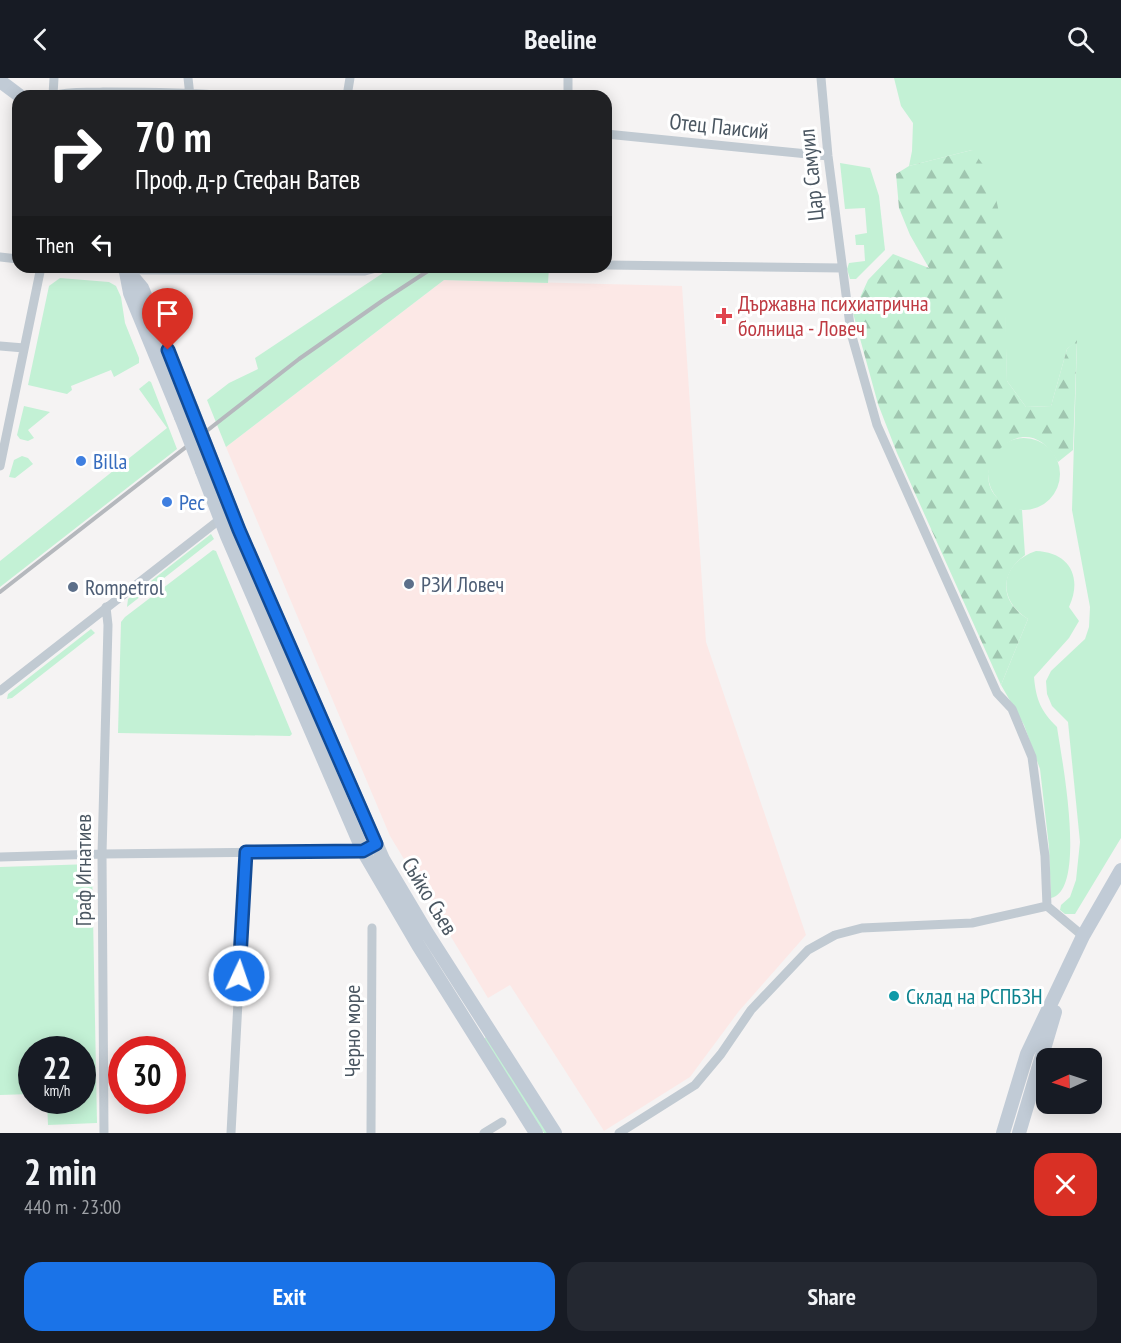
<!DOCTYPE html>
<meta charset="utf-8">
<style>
:root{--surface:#171b24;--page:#242831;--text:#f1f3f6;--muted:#9ea1a6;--accent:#1a73e8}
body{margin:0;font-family:"PT Sans Narrow",sans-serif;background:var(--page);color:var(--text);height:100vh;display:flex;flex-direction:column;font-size:22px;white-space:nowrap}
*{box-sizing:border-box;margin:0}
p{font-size:20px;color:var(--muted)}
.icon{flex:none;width:33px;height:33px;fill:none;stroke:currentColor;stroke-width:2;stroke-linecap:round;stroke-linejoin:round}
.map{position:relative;height:1055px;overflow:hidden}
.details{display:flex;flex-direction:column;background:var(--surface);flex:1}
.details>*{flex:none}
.hud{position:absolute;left:12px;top:12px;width:600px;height:183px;border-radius:18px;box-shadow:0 3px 15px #0003;background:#202124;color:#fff;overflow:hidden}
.needle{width:39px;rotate:267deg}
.buttons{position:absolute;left:1036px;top:970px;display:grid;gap:12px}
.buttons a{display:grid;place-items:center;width:66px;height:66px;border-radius:12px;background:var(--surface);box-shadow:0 3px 15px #0003;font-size:30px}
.speed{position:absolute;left:18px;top:958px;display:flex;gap:12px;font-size:30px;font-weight:700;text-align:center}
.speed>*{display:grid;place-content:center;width:78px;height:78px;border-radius:50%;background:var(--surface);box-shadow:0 3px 15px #0003;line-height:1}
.speed small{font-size:15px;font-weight:400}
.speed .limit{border:9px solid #d22;background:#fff;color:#111}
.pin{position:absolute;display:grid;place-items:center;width:51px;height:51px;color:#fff;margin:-62px -26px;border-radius:50% 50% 50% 0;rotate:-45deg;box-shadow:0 0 6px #0007}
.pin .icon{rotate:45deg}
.me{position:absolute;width:66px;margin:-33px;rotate:3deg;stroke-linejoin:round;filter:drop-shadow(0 0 4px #0008)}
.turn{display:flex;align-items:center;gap:21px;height:126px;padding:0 24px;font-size:27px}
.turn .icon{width:78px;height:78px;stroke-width:2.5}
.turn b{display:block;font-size:42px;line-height:51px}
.then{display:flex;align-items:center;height:57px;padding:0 24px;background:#0003;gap:12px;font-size:22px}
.round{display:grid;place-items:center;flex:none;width:63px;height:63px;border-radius:18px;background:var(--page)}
.headline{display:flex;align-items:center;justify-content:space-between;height:102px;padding:0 24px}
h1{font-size:36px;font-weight:700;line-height:45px}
.cta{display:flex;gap:12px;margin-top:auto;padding:12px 24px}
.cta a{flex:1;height:69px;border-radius:18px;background:var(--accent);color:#fff;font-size:24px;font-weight:700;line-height:69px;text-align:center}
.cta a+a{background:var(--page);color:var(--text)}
header{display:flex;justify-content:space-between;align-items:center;height:78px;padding:0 24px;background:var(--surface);font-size:27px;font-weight:700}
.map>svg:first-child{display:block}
</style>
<header><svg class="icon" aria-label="back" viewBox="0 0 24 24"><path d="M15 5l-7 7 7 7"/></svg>Beeline<svg class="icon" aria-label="search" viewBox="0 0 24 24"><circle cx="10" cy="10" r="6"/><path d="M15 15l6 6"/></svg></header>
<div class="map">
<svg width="1121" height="1055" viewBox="0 0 1121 1055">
<defs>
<pattern id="forest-firs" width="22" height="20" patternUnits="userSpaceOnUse" patternTransform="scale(1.5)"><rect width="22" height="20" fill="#c3f1d5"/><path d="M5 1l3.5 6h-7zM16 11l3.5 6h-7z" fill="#a0c6b0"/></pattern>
</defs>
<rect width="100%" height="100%" fill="#f5f3f3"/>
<path fill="#fce8e6" d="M444 202 682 208 706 564 806 857 739 933 690 999 604 1053 510 907 488 920 390 758 226 369Z"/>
<path fill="#c3f1d5" d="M894 0H1121V760L1075 836H1065L1060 832 1061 827 1070 819 1076 802 1080 764 1068 644 1052 628 1047 616 1046 603 1051 593 1085 561 1089 549 1090 529 1072 432 1077 263 1067 271 1051 328 1026 329 1007 303 1005 238 972 72 909 88 912 73 913 45 901 28Z
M840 85 870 90 879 118 885 172 856 201H850L847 191 849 185 865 183 864 167H856L855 157 867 155 865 130 845 131Z
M392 189H549L548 205 444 202 226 369 207 322 229 305 258 291 255 280Z
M60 200 109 204 116 208 121 219 125 245 139 280V285L114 299 111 292 71 308 72 312 67 316 28 307 49 208Z
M149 303 151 304 177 371 0 509V483L167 350 139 311Z
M24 328 50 334 28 352 34 360 28 363 20 361 17 357Z
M988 396a36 36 0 1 1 72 0a36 36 0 1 1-72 0Z
M22 378 28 380 33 386 15 400 9 399 14 382Z
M211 456 214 461 127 529 128 521Z
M233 458H236L364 752 363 753Z
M213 472 216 473 292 656 290 658 118 655 121 544 125 539Z
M1036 473C1069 474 1083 499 1069 529L1079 543 1069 560 1034 599C1036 622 1041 633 1057 649 1061 677 1088 812 1051 820L1049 769 1040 691 1024 647 1001 607 1028 541C996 521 1000 485 1036 473Z
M91 551 95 555 12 620 7 621 8 616Z
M92 786 97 1045 48 1047 47 1023H82V972H32L31 1016 0 1017V789Z
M486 959 548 1055H544L484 961Z"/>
<path fill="url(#forest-firs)" d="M972 72 991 97 1004 158 1007 303 1026 329 1051 328 1067 271 1077 262 1073 372 1058 384C1021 313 944 414 1022 432L1025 477C999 496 1000 524 1028 541L1001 607 897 375 878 326 853 235 868 202 893 176 929 190 910 157 899 130 896 96 909 88Z"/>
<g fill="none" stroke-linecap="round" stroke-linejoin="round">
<path stroke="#c1cad2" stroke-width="9" d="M188 0 190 18
M821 0 828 78 851 255 877 347 997 615 1012 631 1032 679 1045 778 1047 828 1083 858
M53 17 54 0
M52 18C69 13 86 15 103 14 145 14 187 14 229 18
M347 18 350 0
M568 18V0
M606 56 828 78
M0 179 18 181
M606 187 842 190
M93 189 143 192 365 193 380 189
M0 268 24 270
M0 388 41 189
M0 613 223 439
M0 779 102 776 363 773 366 771
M104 1055 102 776 108 547 106 529
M231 1055 246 774
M371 1055 372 850
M484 1055 502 1044
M619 1055 695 1007 721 976 751 932 808 872 835 857 862 850 972 845 1047 828"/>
<path stroke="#c1cbd6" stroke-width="14" d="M0 3 20 18
M125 189 130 215 181 339
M127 192 142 210 192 331
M213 385 239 452 383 781 427 855 555 1055
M202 393 227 458 363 773 418 867 536 1055
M1003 1055 1027 976 1083 858 1121 792
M1019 1055 1055 934"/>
<path stroke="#b5b8bd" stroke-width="4" d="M0 514 299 281 382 223 434 189"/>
<path stroke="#c1cbd6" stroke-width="14" d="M192 331 213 385
M181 339 202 393"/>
</g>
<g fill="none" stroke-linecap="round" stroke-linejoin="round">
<defs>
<path id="route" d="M168 272 239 452 376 766 363 773 246 774 239 898"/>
</defs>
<use href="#route" stroke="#114b97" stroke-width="15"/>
<use href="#route" stroke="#1a73e8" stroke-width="10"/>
</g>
<path fill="#e0444e" stroke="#fff" stroke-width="2" d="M721 229h6v6h6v6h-6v6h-6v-6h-6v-6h6z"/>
<g fill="#3f7fe0" stroke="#fff" stroke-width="2">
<circle cx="81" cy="383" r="6"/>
<circle cx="167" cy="424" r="6"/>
</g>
<g fill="#5c6f8a" stroke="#fff" stroke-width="2">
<circle cx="409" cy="506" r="6"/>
<circle cx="73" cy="509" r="6"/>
</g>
<circle fill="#0f9aa8" stroke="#fff" stroke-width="2" cx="894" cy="918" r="6"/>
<g text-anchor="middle" stroke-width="6" stroke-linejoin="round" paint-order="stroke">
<g font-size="22" fill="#4a5661" stroke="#fff">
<text transform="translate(719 48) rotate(6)" y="8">Отец Паисий</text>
<text transform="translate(811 97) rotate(-96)" y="8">Цар Самуил</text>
<text transform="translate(83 792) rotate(-90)" y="8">Граф Игнатиев</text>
<text transform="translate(430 818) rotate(59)" y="8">Съйко Съев</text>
<text transform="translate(352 953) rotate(-90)" y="8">Черно море</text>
</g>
<g font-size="22" fill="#be3a42" stroke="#fff" text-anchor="start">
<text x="738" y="233">Държавна психиатрична<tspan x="738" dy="25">болница - Ловеч</tspan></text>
</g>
<g font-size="22" fill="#366cbe" stroke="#fff" text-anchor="start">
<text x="93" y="391">Billa</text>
<text x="179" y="432">Рес</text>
</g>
<g font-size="22" fill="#4e5e75" stroke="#fff" text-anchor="start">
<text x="421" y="514">РЗИ Ловеч</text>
<text x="85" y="517">Rompetrol</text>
</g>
<g font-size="22" fill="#0d838f" stroke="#fff" text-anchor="start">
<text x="906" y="926">Склад на РСПБЗН</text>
</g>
</g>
</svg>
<div class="buttons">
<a><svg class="needle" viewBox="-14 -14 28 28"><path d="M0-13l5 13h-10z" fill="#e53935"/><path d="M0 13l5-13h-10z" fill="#9ea1a6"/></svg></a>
</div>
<div class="speed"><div>22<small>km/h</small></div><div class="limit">30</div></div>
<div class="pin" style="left:168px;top:272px;background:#d93025"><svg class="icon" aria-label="arrive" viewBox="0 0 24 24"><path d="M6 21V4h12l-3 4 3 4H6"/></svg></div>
<svg class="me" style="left:239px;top:898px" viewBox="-20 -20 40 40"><circle r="17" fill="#1a73e8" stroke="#fff" stroke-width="3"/><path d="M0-11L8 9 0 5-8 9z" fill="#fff"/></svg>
<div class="hud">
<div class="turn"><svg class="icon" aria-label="right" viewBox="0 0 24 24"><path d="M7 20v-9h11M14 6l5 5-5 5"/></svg><div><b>70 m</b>Проф. д-р Стефан Ватев</div></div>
<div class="then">Then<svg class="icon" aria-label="left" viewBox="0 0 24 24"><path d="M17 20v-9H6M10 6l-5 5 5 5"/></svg></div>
</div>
</div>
<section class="details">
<div class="headline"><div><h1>2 min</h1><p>440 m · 23:00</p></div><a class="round" style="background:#d93025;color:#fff"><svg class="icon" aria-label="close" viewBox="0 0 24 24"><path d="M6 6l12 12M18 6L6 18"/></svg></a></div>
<div class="cta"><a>Exit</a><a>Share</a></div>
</section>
